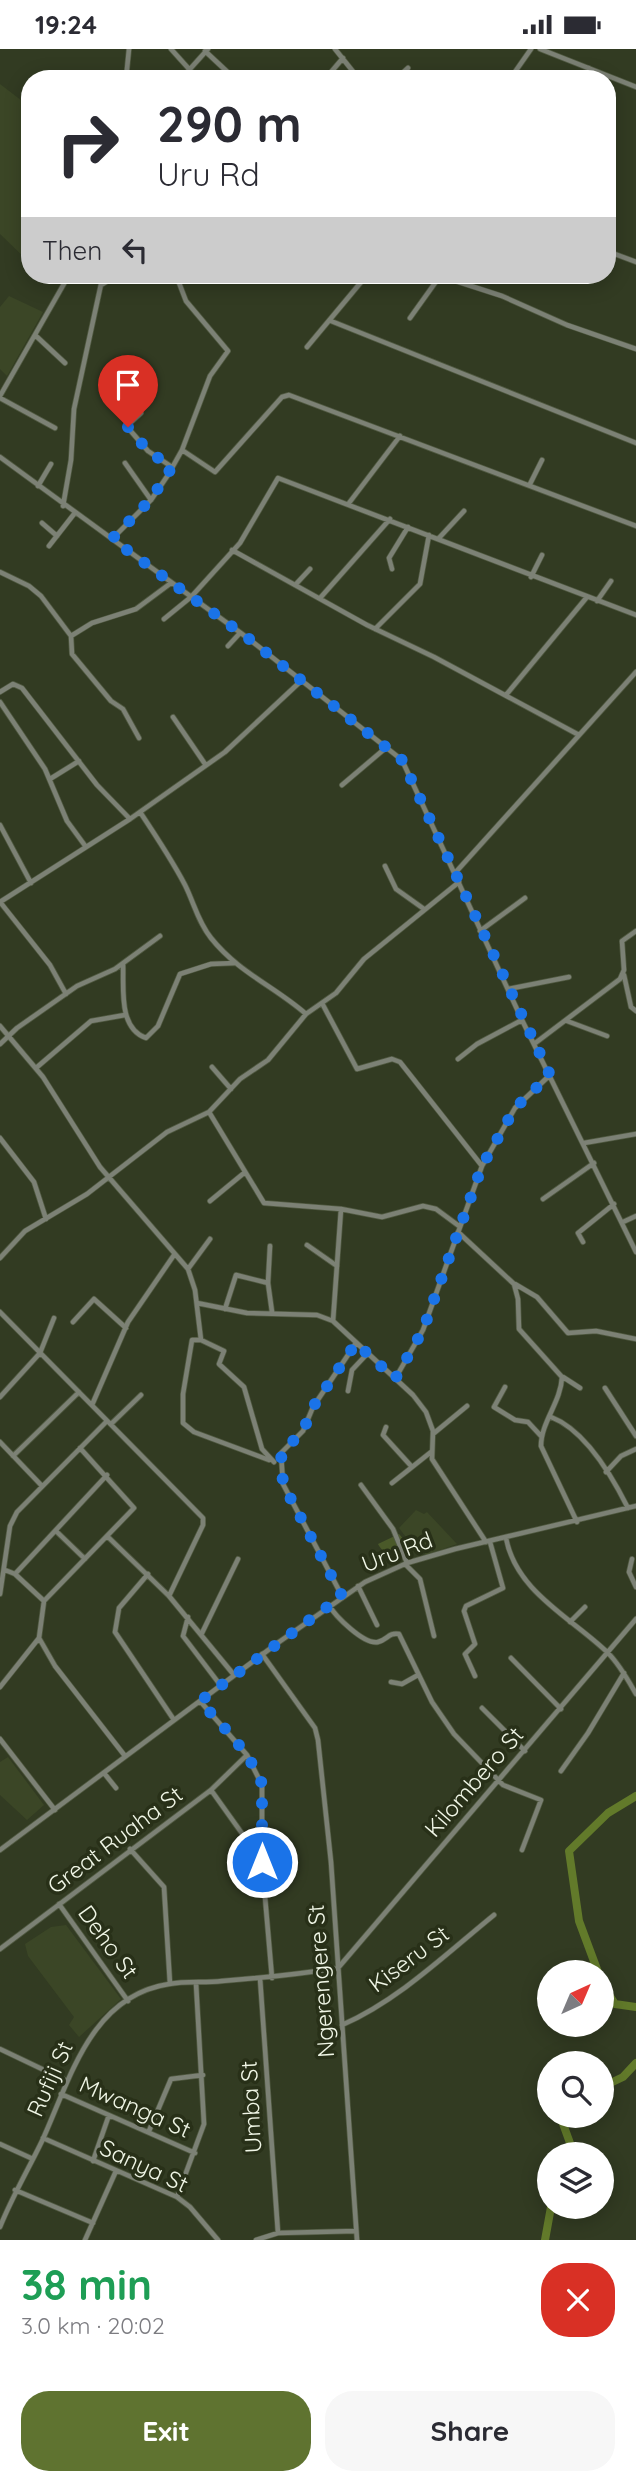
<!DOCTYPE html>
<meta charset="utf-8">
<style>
:root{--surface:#fff;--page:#f7f7f7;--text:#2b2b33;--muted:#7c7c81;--accent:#5f7330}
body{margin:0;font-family:Quicksand,sans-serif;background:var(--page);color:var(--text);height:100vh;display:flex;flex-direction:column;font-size:26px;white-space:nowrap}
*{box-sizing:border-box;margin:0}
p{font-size:23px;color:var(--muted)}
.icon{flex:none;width:38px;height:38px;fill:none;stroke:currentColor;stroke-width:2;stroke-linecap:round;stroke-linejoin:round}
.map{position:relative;height:2191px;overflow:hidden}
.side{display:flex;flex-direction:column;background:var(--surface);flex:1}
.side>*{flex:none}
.guide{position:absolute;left:21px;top:21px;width:595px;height:214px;border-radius:28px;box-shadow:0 4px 18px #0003;background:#fff;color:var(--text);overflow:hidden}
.needle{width:46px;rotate:44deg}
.buttons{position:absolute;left:537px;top:1911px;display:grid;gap:14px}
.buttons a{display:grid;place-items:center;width:77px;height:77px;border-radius:50%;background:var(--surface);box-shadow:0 4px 18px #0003;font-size:35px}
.pin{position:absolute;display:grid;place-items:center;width:60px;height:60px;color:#fff;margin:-72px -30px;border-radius:50% 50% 50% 0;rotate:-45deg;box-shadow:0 0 7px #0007}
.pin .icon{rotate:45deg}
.me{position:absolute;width:77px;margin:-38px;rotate:0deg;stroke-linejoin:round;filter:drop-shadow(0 0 5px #0008)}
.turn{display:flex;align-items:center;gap:24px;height:147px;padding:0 21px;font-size:32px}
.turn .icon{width:91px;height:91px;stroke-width:2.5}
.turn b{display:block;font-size:49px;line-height:60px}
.then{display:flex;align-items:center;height:66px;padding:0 21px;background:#0003;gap:14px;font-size:26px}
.round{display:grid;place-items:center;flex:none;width:74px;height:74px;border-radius:28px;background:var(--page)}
.summary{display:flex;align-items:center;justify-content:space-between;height:119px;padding:0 21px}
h1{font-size:42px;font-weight:800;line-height:52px;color:#1e9e55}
.button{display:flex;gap:14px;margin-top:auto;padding:14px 21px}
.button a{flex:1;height:80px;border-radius:28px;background:var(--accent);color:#fff;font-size:28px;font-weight:800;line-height:80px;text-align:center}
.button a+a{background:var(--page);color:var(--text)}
.status{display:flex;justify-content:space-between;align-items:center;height:49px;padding:0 35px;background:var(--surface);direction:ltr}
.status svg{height:19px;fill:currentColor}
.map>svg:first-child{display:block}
</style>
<div class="status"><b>19:24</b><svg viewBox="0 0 49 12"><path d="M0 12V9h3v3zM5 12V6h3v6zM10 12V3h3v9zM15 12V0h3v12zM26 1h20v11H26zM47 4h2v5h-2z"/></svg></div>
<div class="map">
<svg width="636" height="2191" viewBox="0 0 636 2191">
<defs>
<pattern id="grass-tufts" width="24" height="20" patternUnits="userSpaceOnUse" patternTransform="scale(1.75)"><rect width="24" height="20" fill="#4a5929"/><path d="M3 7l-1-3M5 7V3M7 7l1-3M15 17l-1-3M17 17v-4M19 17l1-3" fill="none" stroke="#647148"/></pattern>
</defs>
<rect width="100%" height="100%" fill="#323b22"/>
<path fill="#3b4626" d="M0 35 30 58V214L0 185Z
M9 247 43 263 7 327 0 320V258Z
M416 1461 424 1465 427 1463 457 1495 426 1506 423 1501 418 1504 399 1479Z
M8 1708 44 1756 27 1771 0 1746V1713Z
M66 1876 121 1950 79 1988 69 1976 74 1968 28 1907 25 1895 51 1878Z"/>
<path fill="url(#grass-tufts)" d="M399 1485 409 1497C398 1506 386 1510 378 1495Z"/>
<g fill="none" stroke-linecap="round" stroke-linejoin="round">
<path stroke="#627a2a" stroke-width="8" d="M598 1923 579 1872 569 1802 608 1764 636 1747
M602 1935 615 1955 636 1958
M602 2038 623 2028 636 2014
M563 2067 562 2072 574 2105
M545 2191 551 2158"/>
<defs>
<path id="minor" d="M171 0 189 20
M335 0 359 30
M540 0 636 38
M205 2 235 30
M326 29 343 9
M126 30 129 0
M181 30 208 0
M396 30 408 19
M510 30 531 0
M585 30 589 19
M607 202 636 213
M437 226 502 247 567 276 636 300
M101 236 118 226
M410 269 440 227
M331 272 636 394
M35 286 65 314
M307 298 367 226
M0 347 69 226
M0 349 55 379
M141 364 129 375V380L148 402 172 418
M182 401 215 423 282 348 289 346 636 477
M0 408 249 590 402 711 522 971 636 1203
M125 414 151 451
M530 435 542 411
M38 437 51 415
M349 454 400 387
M63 457 71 411 74 360 103 226
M42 474 57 487
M439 489 464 462
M112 490 151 451 168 426 182 401 210 327 228 302 186 252 176 226
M49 497 74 465
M232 501 367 576 434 608 579 686
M392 520 389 509 408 478
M0 523 29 537 41 547 71 587 72 605 111 652 123 660 139 689
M531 528 542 506
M297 534 310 520
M321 548 390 470
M597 552 611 532
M164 570 191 548 240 494 278 429 636 566
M375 580 420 535 429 486
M71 587 92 574 136 560 171 534
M228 597 240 584
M0 643 13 635 22 639 97 736 130 770
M506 646 587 548
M0 653 45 720 67 772 86 798
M173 668 205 715
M50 730 79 712
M342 736 388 697
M140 763C156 787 172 811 185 836 194 854 198 873 211 889 239 924 274 937 306 965
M0 776 31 834
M385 817 396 840 424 860
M455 824 636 623
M0 853 130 770 225 703 301 632
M0 853 50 916 66 945
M480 882 525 849
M123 915C124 939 118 979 146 989L158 977 180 925 211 915 235 914
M624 926 631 958 636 962
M508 940 569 928
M323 956 357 1020 392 1010 400 1013 482 1117
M567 972 607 987
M0 977 43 1028 100 1118 188 1220 195 1241 201 1291 224 1302 219 1315 244 1338 262 1400 274 1413
M0 995 17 979 77 937 115 920 160 887
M534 995 620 930 624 921 622 892 636 882
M458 1010 477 995 522 971
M212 1018 231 1040
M36 1019 91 972 125 966
M209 1063 264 1154 341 1160 382 1168 423 1157 436 1160 459 1177
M0 1089 34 1133 46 1170
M584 1094 636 1085
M543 1150 594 1114
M210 1152 244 1124
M623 1173 636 1167
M458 1183 514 1235 518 1250 519 1280 562 1328C561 1353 541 1373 541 1397L577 1473
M583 1193 578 1184 614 1155
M307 1196 337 1217
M270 1197 268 1234 272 1263
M0 1209 25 1182 87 1145 167 1083 209 1063 240 1030 268 1011 306 965 336 944 364 910 459 833
M188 1220 210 1190
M515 1235 537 1248 568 1284 596 1282 636 1290
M197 1254 247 1264 317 1266 333 1272 413 1346 426 1363 433 1382 432 1410 486 1493
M225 1260 236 1226 268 1234
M0 1263 203 1469V1476L169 1547
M333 1272 341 1160
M73 1273 94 1250 126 1279
M201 1291H192L183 1345V1374L194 1383 269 1411
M563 1328 580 1339
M395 1330 423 1281 482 1117 515 1059 550 1026
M505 1338 494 1358 515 1371 528 1373 541 1387
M605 1339 636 1387
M348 1342 352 1321 367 1305
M0 1348 40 1304 54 1269
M92 1356 128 1273 174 1206
M551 1368C585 1381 612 1427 628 1459
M111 1375 141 1346
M386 1378 383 1386 412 1418
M433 1385 467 1357
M0 1393 42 1437
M80 1399 134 1459 44 1552 39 1589 55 1617 125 1707
M13 1407 79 1343
M606 1423 621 1407 636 1400
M392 1434 431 1403
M361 1436 393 1480 407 1514
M56 1482 85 1510
M107 1487 169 1547 234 1626
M506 1489C516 1543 572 1569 608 1604 620 1616 628 1631 636 1645
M632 1510 629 1523 636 1538
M405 1515 420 1530 434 1587
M5 1521 15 1525 44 1552
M15 1525 107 1426
M148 1525 119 1559 115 1583 174 1671
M358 1537 377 1576
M0 1545 10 1477 17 1463 107 1372
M342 1547 283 1435 281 1404 303 1382 313 1358 356 1294
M329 1556C335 1567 364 1596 378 1593 387 1591 389 1583 399 1585L432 1653 454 1685 503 1736 541 1751 522 1801
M188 1568 183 1587 221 1637
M570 1573 585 1558
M202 1584 238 1510
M262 1605 315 1679 318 1691 331 1813 357 2191
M511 1609 561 1660
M475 1627 465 1605 475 1595 464 1562 466 1557 503 1539 490 1493
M391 1633 402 1635 418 1626
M0 1638 39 1589
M200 1652 247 1706 262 1736V1813L272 1929
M482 1659 525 1702
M0 1690 55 1761
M561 1722 588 1684 624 1624
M104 1724 116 1739
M211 1741 261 1811
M130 1800 164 1838 170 1935
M0 1801 279 1593 365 1533 407 1514 455 1500 636 1457
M59 1855 128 1952
M0 1900 211 1741 247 1706
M260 1929 278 2184
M342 1976C399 1951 447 1904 494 1866
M0 2000 65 2031
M61 2045 195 2104
M149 2082 171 2030 203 2026
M43 2089 177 2148 190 2158 218 2191
M0 2095 33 2110
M93 2112 109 2066
M15 2141 93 2174
M177 2148 204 2075 196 1934
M0 2178C12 2148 28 2121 42 2092 70 2031 90 1947 169 1935 186 1932 205 1934 222 1932 261 1929 300 1925 338 1919L636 1570
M85 2191 116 2122
M256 2191 278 2184 356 2182"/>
</defs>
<use href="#minor" stroke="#505941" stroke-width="6"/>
<use href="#minor" stroke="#7c8175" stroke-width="4.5"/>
</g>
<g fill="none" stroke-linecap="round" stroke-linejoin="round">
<path stroke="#1a73e8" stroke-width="12" stroke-dasharray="0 21.6" d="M128 378 148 402 172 418 151 450 112 490 249 590 402 711 550 1026 515 1059 482 1117 423 1281 395 1330 356 1294 313 1358 303 1382 281 1404 283 1435 342 1547 200 1652C222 1677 250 1703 262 1735V1813"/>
</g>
<g text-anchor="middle" stroke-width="7" stroke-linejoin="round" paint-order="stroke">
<g font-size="23" fill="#f0f6e6" stroke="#283018">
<text transform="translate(397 1503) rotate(-21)" y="8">Uru Rd</text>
<text transform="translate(474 1733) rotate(-49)" y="8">Kilombero St</text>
<text transform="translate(115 1791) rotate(-37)" y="8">Great Ruaha St</text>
<text transform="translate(108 1893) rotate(54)" y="8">Deho St</text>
<text transform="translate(409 1910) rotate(-37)" y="8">Kiseru St</text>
<text transform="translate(321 1932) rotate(-94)" y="8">Ngerengere St</text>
<text transform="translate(50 2030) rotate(-66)" y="8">Rufiji St</text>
<text transform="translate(135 2058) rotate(24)" y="8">Mwanga St</text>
<text transform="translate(251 2058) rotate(-93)" y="8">Umba St</text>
<text transform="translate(144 2117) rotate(25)" y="8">Sanya St</text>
</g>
</g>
</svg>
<div class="buttons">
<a><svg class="needle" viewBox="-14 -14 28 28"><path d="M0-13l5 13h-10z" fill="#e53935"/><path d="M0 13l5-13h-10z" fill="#7c7c81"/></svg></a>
<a><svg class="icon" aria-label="search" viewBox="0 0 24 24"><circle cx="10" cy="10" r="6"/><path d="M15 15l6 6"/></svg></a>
<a><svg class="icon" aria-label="layers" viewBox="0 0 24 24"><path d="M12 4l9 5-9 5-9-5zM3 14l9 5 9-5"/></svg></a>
</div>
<div class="pin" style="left:128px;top:378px;background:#d93025"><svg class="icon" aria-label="arrive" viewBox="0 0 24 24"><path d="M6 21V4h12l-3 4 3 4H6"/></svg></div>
<svg class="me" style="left:262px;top:1813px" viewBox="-20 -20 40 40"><circle r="17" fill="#1a73e8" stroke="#fff" stroke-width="3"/><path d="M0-11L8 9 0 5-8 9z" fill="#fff"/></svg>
<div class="guide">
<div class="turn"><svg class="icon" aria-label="right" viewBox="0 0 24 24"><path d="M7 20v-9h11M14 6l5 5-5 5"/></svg><div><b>290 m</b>Uru Rd</div></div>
<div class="then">Then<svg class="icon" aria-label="left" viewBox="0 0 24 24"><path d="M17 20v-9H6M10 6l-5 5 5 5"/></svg></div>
</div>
</div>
<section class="side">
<div class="summary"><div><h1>38 min</h1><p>3.0 km · 20:02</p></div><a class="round" style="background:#d93025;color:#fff"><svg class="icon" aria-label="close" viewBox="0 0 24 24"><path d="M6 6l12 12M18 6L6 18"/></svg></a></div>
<div class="button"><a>Exit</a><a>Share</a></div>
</section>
